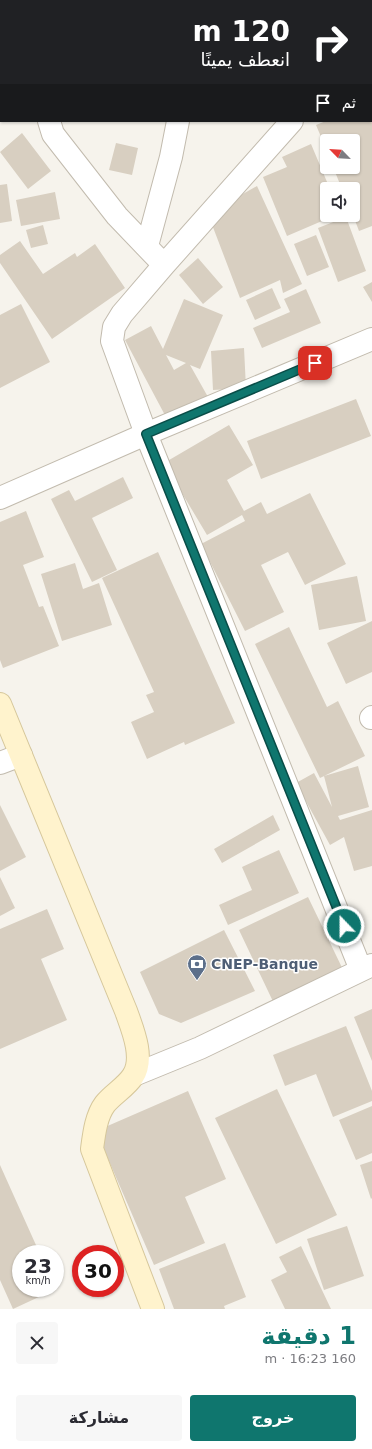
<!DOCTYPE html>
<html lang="ar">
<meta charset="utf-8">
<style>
:root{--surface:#fff;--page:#f7f7f7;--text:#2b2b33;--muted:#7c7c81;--accent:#0f766e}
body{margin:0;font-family:"DejaVu Sans","Noto Sans Arabic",sans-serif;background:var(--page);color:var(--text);direction:rtl;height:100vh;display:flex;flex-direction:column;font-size:15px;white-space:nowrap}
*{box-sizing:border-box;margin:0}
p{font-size:13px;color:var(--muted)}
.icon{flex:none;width:22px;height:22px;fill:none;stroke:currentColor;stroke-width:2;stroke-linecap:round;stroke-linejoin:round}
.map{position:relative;height:1309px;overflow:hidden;direction:ltr}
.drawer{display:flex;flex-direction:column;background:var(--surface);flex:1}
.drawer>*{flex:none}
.banner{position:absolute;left:0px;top:0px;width:372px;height:122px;box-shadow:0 1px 3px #0004;direction:rtl;background:#202124;color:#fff;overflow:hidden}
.needle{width:26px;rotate:295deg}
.fabs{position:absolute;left:320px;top:134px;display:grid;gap:8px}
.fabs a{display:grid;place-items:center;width:40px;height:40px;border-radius:4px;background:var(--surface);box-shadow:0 1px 3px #0004;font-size:20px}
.speed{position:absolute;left:12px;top:1245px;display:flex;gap:8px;font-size:20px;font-weight:700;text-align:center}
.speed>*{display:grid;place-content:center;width:52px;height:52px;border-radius:50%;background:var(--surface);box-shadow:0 1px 3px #0004;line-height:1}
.speed small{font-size:10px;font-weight:400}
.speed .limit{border:6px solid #d22;background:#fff;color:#111}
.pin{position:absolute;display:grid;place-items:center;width:34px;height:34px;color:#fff;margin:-17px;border-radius:8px;box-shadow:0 2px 6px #0006}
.me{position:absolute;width:44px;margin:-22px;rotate:338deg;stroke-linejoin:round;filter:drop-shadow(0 0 3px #0008)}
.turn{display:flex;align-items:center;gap:14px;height:84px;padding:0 16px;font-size:18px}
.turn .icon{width:52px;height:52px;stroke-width:2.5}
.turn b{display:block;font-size:28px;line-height:34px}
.then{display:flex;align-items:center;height:38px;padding:0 16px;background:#0003;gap:8px;font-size:15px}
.round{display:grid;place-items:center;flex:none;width:42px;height:42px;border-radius:4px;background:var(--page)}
.summary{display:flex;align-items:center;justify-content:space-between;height:68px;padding:0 16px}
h1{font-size:24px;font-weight:600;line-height:30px;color:var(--accent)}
.action{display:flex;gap:8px;margin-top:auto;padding:8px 16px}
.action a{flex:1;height:46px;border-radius:4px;background:var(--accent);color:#fff;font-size:16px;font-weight:600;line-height:46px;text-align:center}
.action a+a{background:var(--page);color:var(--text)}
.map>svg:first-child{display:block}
</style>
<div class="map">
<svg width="372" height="1309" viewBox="0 0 372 1309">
<rect width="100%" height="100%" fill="#f6f3ec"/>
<path fill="#d8cfc1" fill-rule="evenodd" d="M326 121H372V226L359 231 353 215V189H342L333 167H353V141H327V151L316 125Z
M22 133 51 171 28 189 0 152Z
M116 143 138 148 132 175 109 170Z
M311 144 330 189H327V215H336L287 236 263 177 287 167 282 157Z
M7 184 12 221 0 223V185Z
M257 186 302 284 283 293 280 280 240 298 211 222 234 199Z
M55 192 60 219 21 226 16 200Z
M346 217 366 271 338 282 318 228Z
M43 225 48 244 31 248 26 230Z
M316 235 329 267 307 276 294 244Z
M20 241 43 274 75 253 77 257 95 244 125 288 52 339 0 263V255Z
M198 258 223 287 203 304 179 275Z
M372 282V302L363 287Z
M272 288 281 308 255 320 246 300Z
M306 289 321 323 262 348 253 328 290 312 284 299Z
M184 299 223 315 200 369 190 365 208 397 167 419 125 340 151 326 163 349ZM166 355 186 363 174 370Z
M21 304 50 362 0 388V315Z
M244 348 246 388 213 390 211 351Z
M356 399 371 436 261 479 247 441Z
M229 425 253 465 227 480 244 511 261 502 267 514 310 493 346 564 305 585 288 552 261 565 284 612 245 631 201 544 245 521 242 515 207 535 164 463Z
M123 477 133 498 92 518 117 570 92 582 51 499 69 490 75 501Z
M26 511 44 557 23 565 39 607 43 606 59 646 3 668 0 660V522Z
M158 552 235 723 185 745 184 742 147 759 131 722 154 712 146 695 154 692 102 578Z
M75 563 83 589 99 583 112 625 62 641 41 574Z
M357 576 366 621 319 630 311 585Z
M372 621V672L346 684 327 643Z
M289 627 327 707 338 701 365 756 320 778 255 644Z
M358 766 369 807 338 816 340 820 372 810V866L354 871 344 837 330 845 296 783 314 773 332 807 324 776Z
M0 805 26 857 0 871Z
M273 815 280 830 222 863 214 849Z
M279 850 299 893 228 925 219 905 252 890 242 867Z
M0 877 15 908 0 916Z
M308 897 347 978 278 1012 239 930Z
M47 909 64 949 41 959 67 1020 0 1049V929Z
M224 930 255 991 181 1023 159 1014 140 972Z
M372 1009V1061L354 1017Z
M346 1026 372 1091V1101L333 1117 316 1074 285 1086 273 1055Z
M277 1089 337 1215 276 1244 215 1118Z
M188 1091 226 1179 185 1197 205 1243 154 1265 96 1131Z
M372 1106V1153L356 1160 339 1120Z
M372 1161V1198L371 1199 360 1165Z
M0 1165 40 1254H21V1288H56V1289L13 1309 0 1280Z
M347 1226 364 1276 324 1290 307 1239Z
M225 1243 246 1297 224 1306 225 1309H174L159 1269Z
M301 1246 331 1309H285L271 1280 287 1272 279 1257Z"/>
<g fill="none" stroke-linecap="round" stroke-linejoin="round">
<defs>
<path id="minor" d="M200 1V0
M371 32 372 31
M49 121 53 134 117 216 164 265
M292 121 164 265 122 314 114 327 112 341 146 434 361 970
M147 246 171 157 178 121
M371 718 372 717
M0 763 21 755
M134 1075 200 1048 372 965"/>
<path id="tertiary" d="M0 498 146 434 372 339"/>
<path id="secondary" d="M0 704 126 1011C132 1028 145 1058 133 1076 126 1087 113 1094 105 1104 96 1116 94 1134 92 1149L153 1309"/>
</defs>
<use href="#minor" stroke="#c2bbae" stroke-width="24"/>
<use href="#tertiary" stroke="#c2bbae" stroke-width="24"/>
<use href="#secondary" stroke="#d6c79b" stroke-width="24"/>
<use href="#minor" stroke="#fff" stroke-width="22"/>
<use href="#tertiary" stroke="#fff" stroke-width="22"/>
<use href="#secondary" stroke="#fff3cd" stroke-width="22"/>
</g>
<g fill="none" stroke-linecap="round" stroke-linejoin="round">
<defs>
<path id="route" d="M315 363 146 434 344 926"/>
</defs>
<use href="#route" stroke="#0a4d48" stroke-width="10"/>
<use href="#route" stroke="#0f766e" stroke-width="7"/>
</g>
<defs>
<symbol id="bank-pin" viewBox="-11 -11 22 30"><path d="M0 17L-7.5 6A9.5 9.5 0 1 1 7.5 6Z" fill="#5c6f8a" stroke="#fff"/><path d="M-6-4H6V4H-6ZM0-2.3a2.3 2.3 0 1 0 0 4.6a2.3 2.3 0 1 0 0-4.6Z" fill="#fff"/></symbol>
</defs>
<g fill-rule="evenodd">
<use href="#bank-pin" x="186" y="953" width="22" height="30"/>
</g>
<g text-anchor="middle" stroke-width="3" stroke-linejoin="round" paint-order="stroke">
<g font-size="14" font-weight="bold" fill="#4e5e75" stroke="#fff" text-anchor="start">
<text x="211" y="969">CNEP-Banque</text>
</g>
</g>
</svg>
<div class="fabs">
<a><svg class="needle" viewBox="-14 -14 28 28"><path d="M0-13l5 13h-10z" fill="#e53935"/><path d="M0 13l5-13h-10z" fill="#7c7c81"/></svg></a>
<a><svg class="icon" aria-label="sound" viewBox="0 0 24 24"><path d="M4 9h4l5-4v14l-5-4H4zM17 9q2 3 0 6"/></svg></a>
</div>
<div class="speed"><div>23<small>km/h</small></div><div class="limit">30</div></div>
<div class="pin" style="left:315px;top:363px;background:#d93025"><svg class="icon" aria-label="arrive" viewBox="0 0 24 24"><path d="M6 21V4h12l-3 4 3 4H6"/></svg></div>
<svg class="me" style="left:344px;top:926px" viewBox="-20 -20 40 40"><circle r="17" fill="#0f766e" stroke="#fff" stroke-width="3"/><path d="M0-11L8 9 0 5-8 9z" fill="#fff"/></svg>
<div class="banner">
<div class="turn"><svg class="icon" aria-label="right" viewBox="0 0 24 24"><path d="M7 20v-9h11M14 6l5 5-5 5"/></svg><div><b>120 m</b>انعطف يمينًا</div></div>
<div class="then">ثم<svg class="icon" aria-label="arrive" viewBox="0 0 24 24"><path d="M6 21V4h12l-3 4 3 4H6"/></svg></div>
</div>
</div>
<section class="drawer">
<div class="summary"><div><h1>1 دقيقة</h1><p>160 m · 16:23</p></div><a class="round"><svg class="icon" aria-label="close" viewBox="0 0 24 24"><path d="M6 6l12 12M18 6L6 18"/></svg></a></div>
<div class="action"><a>خروج</a><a>مشاركة</a></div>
</section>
